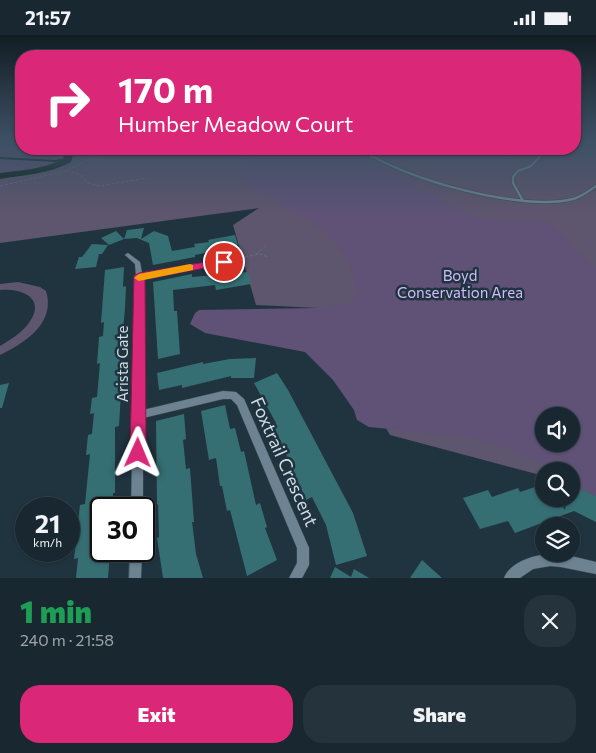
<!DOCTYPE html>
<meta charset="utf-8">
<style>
:root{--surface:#182730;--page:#25333c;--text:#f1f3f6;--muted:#9fa5ab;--line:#36444c;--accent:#db2777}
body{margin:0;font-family:Commissioner,sans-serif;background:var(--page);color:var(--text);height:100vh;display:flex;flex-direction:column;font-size:19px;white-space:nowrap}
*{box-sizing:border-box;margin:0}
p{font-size:16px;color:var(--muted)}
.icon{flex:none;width:28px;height:28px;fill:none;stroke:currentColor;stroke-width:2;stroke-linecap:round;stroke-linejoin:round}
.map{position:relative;height:543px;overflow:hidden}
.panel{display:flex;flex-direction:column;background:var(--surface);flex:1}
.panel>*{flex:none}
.hud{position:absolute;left:15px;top:15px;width:566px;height:105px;border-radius:20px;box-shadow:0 1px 4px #0004,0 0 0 1px var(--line);background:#db2777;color:#fff;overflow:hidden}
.controls{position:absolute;left:535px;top:372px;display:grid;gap:10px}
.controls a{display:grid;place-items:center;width:45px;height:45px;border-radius:50%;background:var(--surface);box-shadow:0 1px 4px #0004,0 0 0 1px var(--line);font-size:25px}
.speed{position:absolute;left:15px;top:462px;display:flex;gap:10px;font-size:25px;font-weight:700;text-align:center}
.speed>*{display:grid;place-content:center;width:65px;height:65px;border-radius:50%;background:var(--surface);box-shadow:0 1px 4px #0004,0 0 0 1px var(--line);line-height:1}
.speed small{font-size:12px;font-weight:400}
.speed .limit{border:2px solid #111;border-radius:8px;background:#fff;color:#111}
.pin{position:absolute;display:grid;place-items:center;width:42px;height:42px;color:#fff;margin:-21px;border:2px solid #fff;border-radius:50%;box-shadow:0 1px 5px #0007}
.me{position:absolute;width:55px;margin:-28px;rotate:1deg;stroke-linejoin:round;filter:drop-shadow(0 0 4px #0008)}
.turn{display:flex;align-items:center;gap:18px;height:105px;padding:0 20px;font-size:22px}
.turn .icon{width:65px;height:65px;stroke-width:2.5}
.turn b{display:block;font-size:35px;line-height:42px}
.round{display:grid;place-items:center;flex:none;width:52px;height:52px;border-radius:20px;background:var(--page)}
.headline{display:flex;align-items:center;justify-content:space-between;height:85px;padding:0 20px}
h1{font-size:30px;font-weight:800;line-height:38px;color:#1e9e55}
.action{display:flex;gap:10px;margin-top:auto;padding:10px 20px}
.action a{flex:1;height:58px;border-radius:20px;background:var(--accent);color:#fff;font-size:20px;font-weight:800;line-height:58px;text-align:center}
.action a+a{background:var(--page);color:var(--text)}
.status{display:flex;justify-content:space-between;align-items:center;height:35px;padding:0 25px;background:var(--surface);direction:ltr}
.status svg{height:14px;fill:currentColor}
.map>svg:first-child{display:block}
</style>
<div class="status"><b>21:57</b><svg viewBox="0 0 49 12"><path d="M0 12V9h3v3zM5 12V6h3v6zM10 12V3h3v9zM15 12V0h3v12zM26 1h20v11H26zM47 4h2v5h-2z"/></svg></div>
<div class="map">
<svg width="596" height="543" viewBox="0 0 596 543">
<rect width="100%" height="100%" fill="#203440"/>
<path fill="#5e556e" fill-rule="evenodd" d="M0 103H21V114H575V103H596V455L571 436H544V441L390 400 318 273 256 270 233 190 259 173 0 208ZM544 381H571V409H544Z
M18 247 40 252 46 256C56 288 25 308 0 320V311C12 304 26 295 32 283 44 260 17 253 0 255V249Z"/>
<path fill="#5f5276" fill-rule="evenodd" d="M0 103H21V114H75L11 140 0 142Z
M229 114H338L347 120 368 127 421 154 461 176 482 184 500 186H535L552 188 564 200 570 212 596 234V467L571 450V436H553L515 416 473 402 369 392 357 385 354 375 333 345 305 317 205 298 190 289 195 278 199 275 317 273 350 269 358 256 350 227 332 203 311 186 292 176 247 148 243 130 235 126ZM544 381H571V409H544Z"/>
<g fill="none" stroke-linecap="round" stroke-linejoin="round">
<path stroke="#062018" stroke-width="2" d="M0 123 55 126 67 124"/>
<path fill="#062018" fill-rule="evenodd" d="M72 114H82L73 120 71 127C49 139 24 140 0 144V138C22 135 44 134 63 124L65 117Z"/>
</g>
<path fill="#356f73" d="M144 193 141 204 154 196 168 201 172 216 195 212 194 209 209 207 208 205 235 200 238 210 209 214 210 217 195 220V222L153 230 149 208 137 203 124 204 127 195Z
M116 196 124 204 109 210 101 203Z
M92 209 108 210 102 219H99L96 232 75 234 79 222H82Z
M124 232 123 252 126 251 125 273 123 296 121 297 120 326 123 325 120 357H121L119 391 115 392V458H113V474H101V519L110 517 108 543H76L78 523 74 524 77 498 80 470 85 469 90 419 86 420 88 400 92 399 94 378 90 379 92 363 97 362 100 328 97 329 99 302 103 301 104 287 101 288 105 235Z
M248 237 251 249 216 255 215 250 173 255 174 276H177L180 319 158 324 153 247 192 239V242Z
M256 323 254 343H231V341L182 353V350L159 355 157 338 203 327V329L230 324Z
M277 338 288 355 353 478 367 521 336 530 326 490 312 462 306 465 273 389 276 388 254 348Z
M9 348 2 373H0V350Z
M225 370 230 394 235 393 241 417 244 416 256 470 260 468 267 492 265 493 277 525 247 541 230 475 227 476 222 451H220L216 423 209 425 201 376Z
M184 379 186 404 183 405 186 434 190 433 194 487H192L196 519 203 543H163L157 503 159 502 158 469 157 470 156 386Z
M544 449V464H557L565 475 567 464H571V450L596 461V487L574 476 515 498 508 486 480 494 463 463 488 455 492 462 518 453 520 457Z
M422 525 442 543H410Z
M335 532 351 542 354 534 369 543H330Z"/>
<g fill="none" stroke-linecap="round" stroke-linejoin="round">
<defs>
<path id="lane" d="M361 114C403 144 522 177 573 164 581 162 589 156 596 151
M415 114 420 116
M371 122 387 114
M523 166 513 148V142L518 136 531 131 547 114"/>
<path id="street" d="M128 218 140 227 142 238 224 225 227 227 224 229 142 243 143 375 223 356 236 357 244 364 309 513V530L302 543H289L297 528V513L237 370 231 364H223L143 383V474H131L136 241 135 229 125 220Z
M130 516H142L141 543H129Z
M549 519 571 521 596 527V539L561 532 550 531 533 534 520 543H504C510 527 534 520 549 519Z"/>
</defs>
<use href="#lane" stroke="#40515b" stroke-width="4"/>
<use href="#street" stroke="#40515b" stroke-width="1"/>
<path stroke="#60717b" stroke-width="1" stroke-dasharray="3 2" stroke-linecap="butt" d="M0 106 21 107
M31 114H52
M66 136 79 139 88 148 100 151 147 143
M0 151 66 136 85 126 122 114
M256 219 265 211
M230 225 260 219 268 222"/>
<use href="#lane" stroke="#6d8391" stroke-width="2.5"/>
<use href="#street" fill="#6d8391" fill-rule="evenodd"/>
</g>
<linearGradient id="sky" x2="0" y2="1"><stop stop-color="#121d23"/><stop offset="0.58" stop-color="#3c5064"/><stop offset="1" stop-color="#3c5064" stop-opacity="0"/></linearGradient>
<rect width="596" height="179" fill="url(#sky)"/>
<path fill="#db2777" stroke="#8e194d" d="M224 224 229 227 227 229 145 244 146 418 144 423 138 425 132 423 130 418 134 241 139 238Z"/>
<path fill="#f59e0b" d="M190 229 193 230V235L139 246 134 243 139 239Z"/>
<g text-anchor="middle" stroke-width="5" stroke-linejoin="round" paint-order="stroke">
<g font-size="15" fill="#d3bcfb" stroke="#203440">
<text x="460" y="246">Boyd<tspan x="460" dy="17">Conservation Area</tspan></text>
</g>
<g font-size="15" fill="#d1dde4" stroke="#203440">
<text transform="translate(123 329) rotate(-90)" y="5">Arista Gate</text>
</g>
<g font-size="18" fill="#d1dde4" stroke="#203440">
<text transform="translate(284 427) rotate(66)" y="6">Foxtrail Crescent</text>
</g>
</g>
</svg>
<div class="controls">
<a><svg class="icon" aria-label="sound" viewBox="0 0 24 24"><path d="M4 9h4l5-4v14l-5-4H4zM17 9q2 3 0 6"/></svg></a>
<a><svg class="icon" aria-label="search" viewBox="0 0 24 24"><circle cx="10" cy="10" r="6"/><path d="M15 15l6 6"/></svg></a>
<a><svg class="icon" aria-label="layers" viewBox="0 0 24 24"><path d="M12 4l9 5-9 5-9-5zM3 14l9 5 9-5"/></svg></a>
</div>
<div class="speed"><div>21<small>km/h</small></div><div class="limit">30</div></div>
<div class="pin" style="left:224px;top:227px;background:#d93025"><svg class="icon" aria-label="arrive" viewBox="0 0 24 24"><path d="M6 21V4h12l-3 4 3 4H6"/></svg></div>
<svg class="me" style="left:138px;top:418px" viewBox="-20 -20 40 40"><path d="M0-17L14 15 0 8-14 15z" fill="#db2777" stroke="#fff" stroke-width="4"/></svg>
<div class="hud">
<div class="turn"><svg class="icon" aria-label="right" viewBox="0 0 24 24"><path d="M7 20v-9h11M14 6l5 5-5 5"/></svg><div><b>170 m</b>Humber Meadow Court</div></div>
</div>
</div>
<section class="panel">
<div class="headline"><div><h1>1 min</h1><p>240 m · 21:58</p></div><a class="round"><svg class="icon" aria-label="close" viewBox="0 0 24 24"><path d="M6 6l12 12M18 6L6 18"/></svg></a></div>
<div class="action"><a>Exit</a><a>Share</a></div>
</section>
